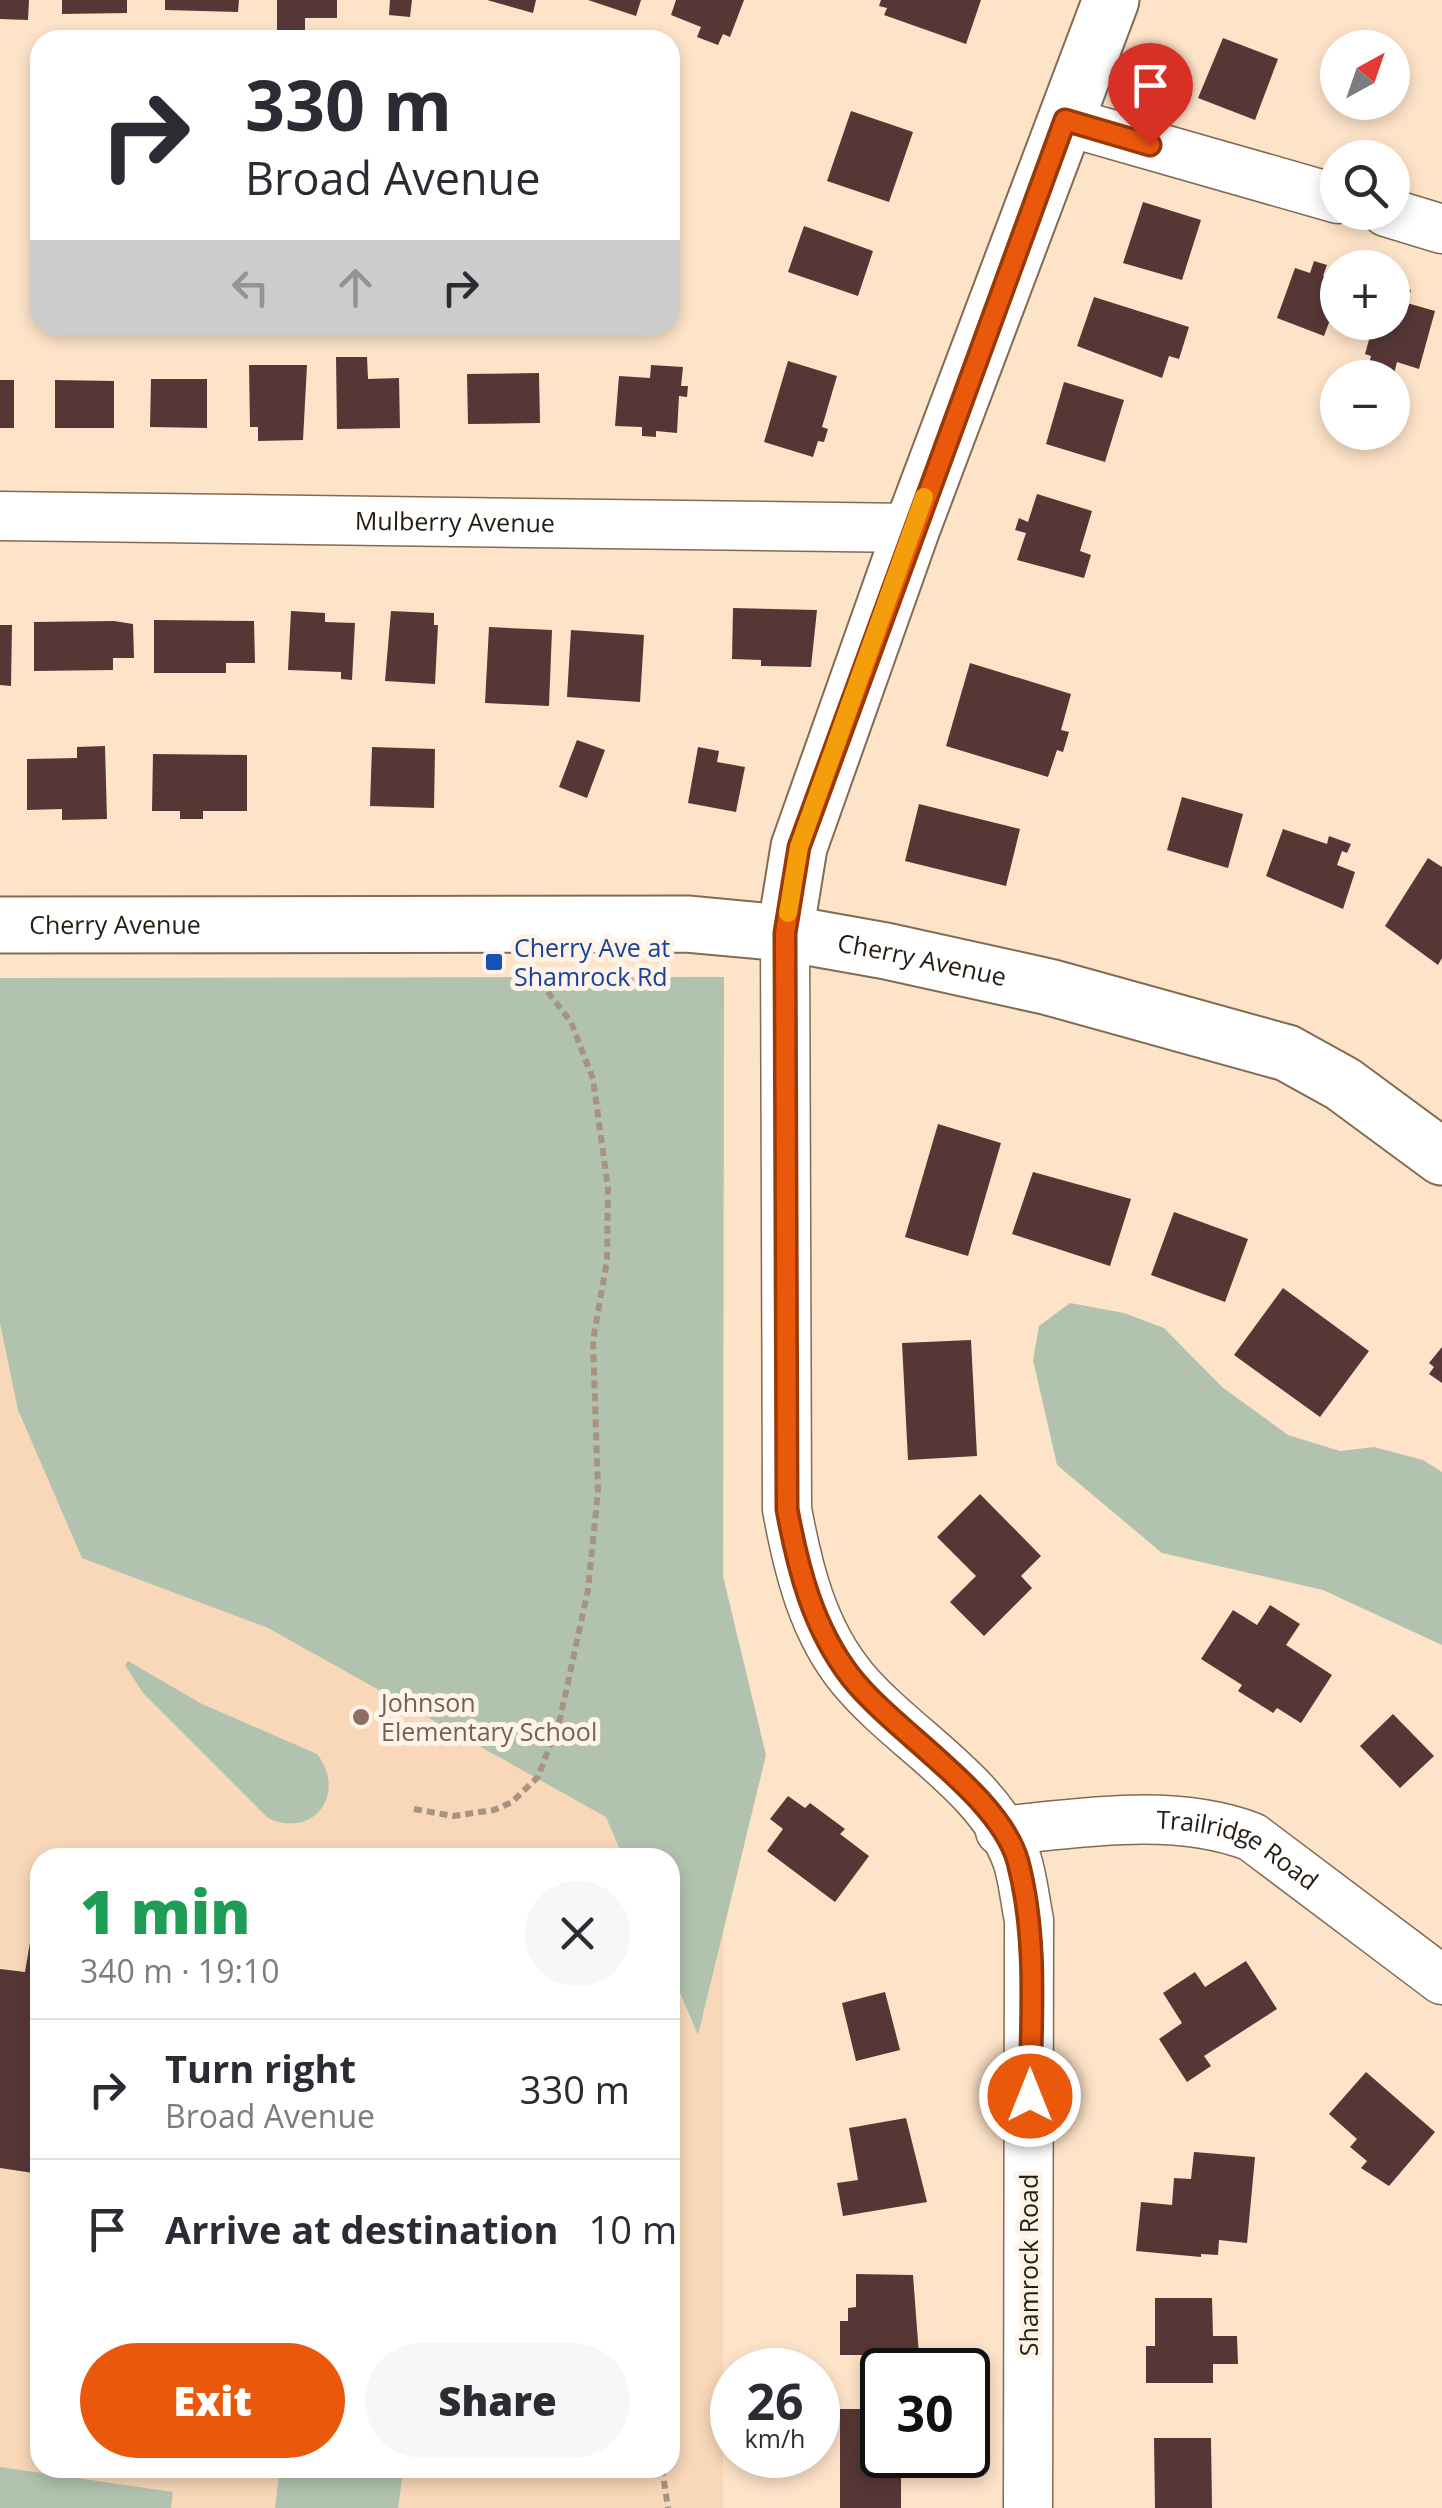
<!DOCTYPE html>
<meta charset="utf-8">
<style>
:root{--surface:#fff;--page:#f7f7f7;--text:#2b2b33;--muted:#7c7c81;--line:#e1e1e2;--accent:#ea580c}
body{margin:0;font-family:"Open Sans",sans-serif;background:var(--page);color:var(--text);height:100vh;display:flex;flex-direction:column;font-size:38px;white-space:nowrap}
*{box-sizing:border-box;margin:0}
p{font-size:32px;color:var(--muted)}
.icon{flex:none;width:55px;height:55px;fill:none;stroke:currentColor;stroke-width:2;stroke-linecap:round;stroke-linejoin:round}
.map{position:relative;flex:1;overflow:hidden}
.drawer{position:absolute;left:30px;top:1848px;width:650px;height:630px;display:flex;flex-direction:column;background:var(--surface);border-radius:30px;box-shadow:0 5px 15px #0003}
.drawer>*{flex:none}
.guide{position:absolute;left:30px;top:30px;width:650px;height:305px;border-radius:30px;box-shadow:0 5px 15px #0003;background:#fff;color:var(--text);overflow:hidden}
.needle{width:65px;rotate:40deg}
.tools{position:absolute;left:1320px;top:30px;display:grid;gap:20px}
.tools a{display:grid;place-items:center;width:90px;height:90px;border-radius:50%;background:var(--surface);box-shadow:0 5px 15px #0003;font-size:50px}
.speed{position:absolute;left:710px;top:2348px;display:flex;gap:20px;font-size:50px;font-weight:700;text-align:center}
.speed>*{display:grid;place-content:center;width:130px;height:130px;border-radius:50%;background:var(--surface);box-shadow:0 5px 15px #0003;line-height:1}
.speed small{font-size:25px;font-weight:400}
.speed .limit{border:5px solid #111;border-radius:15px;background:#fff;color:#111}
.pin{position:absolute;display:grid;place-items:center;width:85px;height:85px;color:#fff;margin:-102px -42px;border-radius:50% 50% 50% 0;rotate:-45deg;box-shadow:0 0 10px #0007}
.pin .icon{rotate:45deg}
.me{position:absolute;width:110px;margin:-55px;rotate:0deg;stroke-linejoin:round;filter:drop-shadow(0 0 8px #0008)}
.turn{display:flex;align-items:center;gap:35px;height:210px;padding:0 50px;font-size:45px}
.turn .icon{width:130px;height:130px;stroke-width:2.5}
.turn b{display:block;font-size:70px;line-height:85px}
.lanes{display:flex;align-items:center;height:95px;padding:0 50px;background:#0003;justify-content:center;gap:50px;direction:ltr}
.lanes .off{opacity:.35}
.round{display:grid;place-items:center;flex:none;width:105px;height:105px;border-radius:52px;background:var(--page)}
.head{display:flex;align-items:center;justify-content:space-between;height:170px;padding:0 50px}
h1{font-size:60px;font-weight:800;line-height:75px;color:#1e9e55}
.primary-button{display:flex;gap:20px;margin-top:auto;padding:20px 50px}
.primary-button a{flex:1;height:115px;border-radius:60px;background:var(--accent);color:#fff;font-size:40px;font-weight:800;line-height:115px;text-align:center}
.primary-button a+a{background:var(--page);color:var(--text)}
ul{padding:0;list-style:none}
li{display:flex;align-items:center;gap:30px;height:140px;padding:0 50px;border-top:2px solid var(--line)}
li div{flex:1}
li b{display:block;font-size:38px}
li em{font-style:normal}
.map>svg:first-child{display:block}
</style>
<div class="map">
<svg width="1442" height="2508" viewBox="0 0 1442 2508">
<rect width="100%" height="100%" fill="#fde3c8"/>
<path fill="#f8d8b8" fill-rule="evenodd" d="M724 977 723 2508H0V978ZM40 1858H670V2468H40Z"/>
<path fill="#b1c3af" d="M724 977 723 1576 766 1755 698 2035 670 1969V1858L623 1857 606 1817 268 1628 82 1558 18 1410 0 1323V978Z
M1070 1303 1124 1313 1164 1328 1222 1387 1288 1435 1340 1451 1374 1447 1423 1460 1442 1472V1645L1323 1590 1162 1553 1057 1465 1033 1360 1039 1326Z
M128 1661 202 1704 317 1754C347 1792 315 1840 268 1818L143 1693 125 1665Z
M0 2467 173 2492 171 2508H0Z
M280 2468 403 2472 398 2508H275Z"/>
<path fill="#573736" d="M0 0H29L28 20 0 19Z
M62 0H127V13L62 14Z
M165 0H239L238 12 165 10Z
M277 0H337V18H305V30H277Z
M390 0H412L410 17 389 15Z
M487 0H536L533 13Z
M588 0H641L636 16Z
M676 0H744L730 37 723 34 718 45 697 37 701 27 671 15Z
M881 0H981L966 44 884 15 887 8 879 6Z
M1223 38 1278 59 1255 120 1198 98Z
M851 111 913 132 889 202 827 181Z
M1143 202 1201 220 1182 280 1123 263Z
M804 226 873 251 858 296 788 272Z
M1314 261 1327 265 1323 276 1338 282V298L1324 336 1277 318 1295 268 1310 273Z
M1392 285 1411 290 1407 303 1435 311 1419 369 1397 362 1393 378H1388L1367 372 1371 356 1365 354 1374 322H1392Z
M1094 297 1189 327 1179 359 1169 356 1162 378 1077 346Z
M336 357H367L368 379 399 378 400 428 337 429Z
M788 361 837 376 822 427 828 429 824 442 818 441 813 457 764 442Z
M249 365H307L303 440 258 441V427H250Z
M651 365 683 367 681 386H688L687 397 679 396 677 433 656 431V437L642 436V427L615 426 619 376 650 378Z
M539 373 540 423 468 424 467 374Z
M151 379H207V428L150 427Z
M0 380H14V428H0Z
M55 380 114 381V428H55Z
M1064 382 1124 400 1105 462 1046 444Z
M1037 494 1092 511 1080 551 1091 555 1084 578 1017 560 1026 533 1015 530 1019 518 1028 522Z
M733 608 817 610 811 667 761 666V660L732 659Z
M291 611 325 613V622L355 623 352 680 341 679V672L288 670Z
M391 611 434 613V625H438L435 684 385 681Z
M154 620 254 621 255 663H226V673H154Z
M114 621 133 624 134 658H113V670L34 671V622Z
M0 625H12L11 686 0 685Z
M489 627 552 630 549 706 485 703Z
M571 630 644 635 640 702 567 697Z
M970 663 1071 694 1061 730 1069 732 1063 752 1057 750 1048 777 946 746Z
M577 740 605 750 587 798 559 787Z
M105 746 107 819 62 820V809L27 810V759L77 758V747Z
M372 747 435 749 434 808 370 806Z
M698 747 719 751 717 762 745 767 736 812 688 803Z
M153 754 247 755V811H203V819H180V811H152Z
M1182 797 1243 814 1228 868 1167 850Z
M919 804 1020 829 1006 886 905 861Z
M1283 829 1327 844 1329 836 1351 844 1347 853 1342 851 1337 865 1355 872 1343 909 1266 876Z
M1428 858 1442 867V958L1438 965 1385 926Z
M938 1124 1001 1143 968 1256 905 1237Z
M1033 1172 1131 1199 1110 1266 1012 1234Z
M1174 1212 1248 1239 1225 1302 1151 1275Z
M1283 1288 1369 1351 1320 1417 1234 1355Z
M971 1340 977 1456 908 1460 902 1343Z
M1442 1347V1383L1429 1374 1434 1367 1429 1363Z
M980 1494 1041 1556 1021 1576 1032 1588 984 1636 950 1602 976 1576 937 1537Z
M1270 1605 1300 1624 1286 1645 1332 1675 1301 1723 1277 1708 1273 1713 1238 1691 1242 1685 1201 1659 1233 1610 1257 1625Z
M1393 1714 1434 1756 1400 1788 1360 1746Z
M788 1796 805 1808 810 1803 845 1829 840 1834 869 1856 835 1902 767 1851 783 1829 770 1819Z
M33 1925 40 1926V2174L0 2168V1969L25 1972Z
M1246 1961 1277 2009 1204 2056 1211 2066 1187 2082 1159 2039 1182 2023 1163 1993 1195 1972 1205 1987Z
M885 1992 900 2050 856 2061 842 2003Z
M1366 2072 1435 2132 1389 2186 1361 2168 1367 2161 1350 2147 1357 2139 1329 2114Z
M906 2118 927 2202 843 2216 837 2183 858 2180 849 2128Z
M1194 2152 1255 2157 1247 2243 1219 2240 1218 2255 1201 2254V2257L1136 2251 1141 2202 1172 2205 1174 2178 1191 2179Z
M856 2274 913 2275 919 2355H840V2321H848V2308L856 2307Z
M1155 2298H1212L1213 2336H1237L1238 2364H1213V2383H1146V2346H1155Z
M840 2409H882V2455H901V2508H840Z
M1154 2438H1211L1212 2508H1155Z"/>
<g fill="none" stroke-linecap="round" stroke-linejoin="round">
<defs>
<g id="street">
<path d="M1065 121 1338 199"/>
<path d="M1386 212 1442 229"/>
<path id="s1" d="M0 516 912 528"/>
<path d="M785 933 787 1509C798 1569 813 1631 853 1679 903 1739 990 1784 1017 1860 1023 1878 1025 1901 1029 1920L1028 2508"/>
<path id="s2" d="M1000 1831C1081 1823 1175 1807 1252 1837L1442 1980"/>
</g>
<g id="secondary">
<path id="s3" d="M0 925 687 924 785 933 886 951 1049 987 1287 1053 1343 1084 1442 1157"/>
<path d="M785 933 799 847 912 528 1111 0"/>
</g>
</defs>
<use href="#street" stroke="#826b53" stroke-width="51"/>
<use href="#secondary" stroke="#826b53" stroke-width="59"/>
<path stroke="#a79480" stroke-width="6" stroke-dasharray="8 5" stroke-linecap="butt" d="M414 1809 453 1816 494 1810 512 1802 538 1777 560 1719 588 1590 598 1491 593 1341 607 1261 608 1188 593 1079 571 1022 547 991 546 973
M662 2468 668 2508"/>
<use href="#street" stroke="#fff" stroke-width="48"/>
<use href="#secondary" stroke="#fff" stroke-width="55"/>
</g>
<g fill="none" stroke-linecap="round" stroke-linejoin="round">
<defs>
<path id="route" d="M1030 2096C1031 2019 1038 1938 1018 1862 1000 1795 894 1732 851 1677 813 1628 798 1569 787 1509L785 933 799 847 1065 120 1150 145"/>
</defs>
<use href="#route" stroke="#983908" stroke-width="25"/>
<use href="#route" stroke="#ea580c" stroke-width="18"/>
<path stroke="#f59e0b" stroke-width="18" d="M788 913 799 847 924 497"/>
</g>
<rect fill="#1a4fb4" stroke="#fdf3e8" stroke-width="4" x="484" y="952" width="20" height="20" rx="5"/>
<circle fill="#8d6e63" stroke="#fdf3e8" stroke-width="4" cx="361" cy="1717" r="10"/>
<g text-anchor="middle" stroke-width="10" stroke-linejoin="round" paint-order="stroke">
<g font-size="25" fill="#251c12" stroke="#fdf3e8">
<text dy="9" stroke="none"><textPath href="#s1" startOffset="455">Mulberry Avenue</textPath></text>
<text dy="9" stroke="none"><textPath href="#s3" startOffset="115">Cherry Avenue</textPath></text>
<text dy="9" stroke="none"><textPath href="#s3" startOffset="925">Cherry Avenue</textPath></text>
<text dy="9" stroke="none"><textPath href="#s2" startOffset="245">Trailridge Road</textPath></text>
<text transform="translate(1029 2265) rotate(-90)" y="9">Shamrock Road</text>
</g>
<g font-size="25" fill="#164399" stroke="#fdf3e8" text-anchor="start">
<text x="514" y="957">Cherry Ave at<tspan x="514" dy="29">Shamrock Rd</tspan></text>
</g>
<g font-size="25" fill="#785e54" stroke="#fdf3e8" text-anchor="start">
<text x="381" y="1712">Johnson<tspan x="381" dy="29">Elementary School</tspan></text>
</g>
</g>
</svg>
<div class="tools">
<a><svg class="needle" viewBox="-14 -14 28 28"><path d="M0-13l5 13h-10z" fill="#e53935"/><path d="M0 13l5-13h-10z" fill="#7c7c81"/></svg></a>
<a><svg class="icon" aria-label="search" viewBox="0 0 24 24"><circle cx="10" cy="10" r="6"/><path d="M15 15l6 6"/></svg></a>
<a>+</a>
<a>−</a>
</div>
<div class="speed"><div>26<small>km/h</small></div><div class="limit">30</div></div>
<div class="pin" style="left:1150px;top:145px;background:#d93025"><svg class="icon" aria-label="arrive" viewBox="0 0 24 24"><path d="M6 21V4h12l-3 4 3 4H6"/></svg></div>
<svg class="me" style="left:1030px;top:2096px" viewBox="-20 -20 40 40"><circle r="17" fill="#ea580c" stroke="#fff" stroke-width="3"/><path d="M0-11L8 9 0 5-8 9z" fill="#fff"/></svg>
<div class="guide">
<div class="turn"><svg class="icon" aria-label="right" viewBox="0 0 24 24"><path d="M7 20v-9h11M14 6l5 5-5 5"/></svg><div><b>330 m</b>Broad Avenue</div></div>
<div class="lanes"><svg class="icon off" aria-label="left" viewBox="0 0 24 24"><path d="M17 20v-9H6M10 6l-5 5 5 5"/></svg><svg class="icon off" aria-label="ahead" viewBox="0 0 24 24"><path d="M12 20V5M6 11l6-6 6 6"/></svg><svg class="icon" aria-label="right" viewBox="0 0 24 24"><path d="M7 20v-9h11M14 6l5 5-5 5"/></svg></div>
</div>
<section class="drawer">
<div class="head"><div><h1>1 min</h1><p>340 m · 19:10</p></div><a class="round"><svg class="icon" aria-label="close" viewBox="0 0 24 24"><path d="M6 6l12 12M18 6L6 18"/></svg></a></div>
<ul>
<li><svg class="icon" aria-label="right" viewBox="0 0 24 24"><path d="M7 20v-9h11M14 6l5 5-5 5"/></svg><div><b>Turn right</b><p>Broad Avenue</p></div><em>330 m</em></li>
<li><svg class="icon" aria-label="arrive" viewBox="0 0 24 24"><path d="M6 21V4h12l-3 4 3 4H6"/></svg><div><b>Arrive at destination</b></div><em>10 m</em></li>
</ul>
<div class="primary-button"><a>Exit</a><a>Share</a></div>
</section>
</div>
